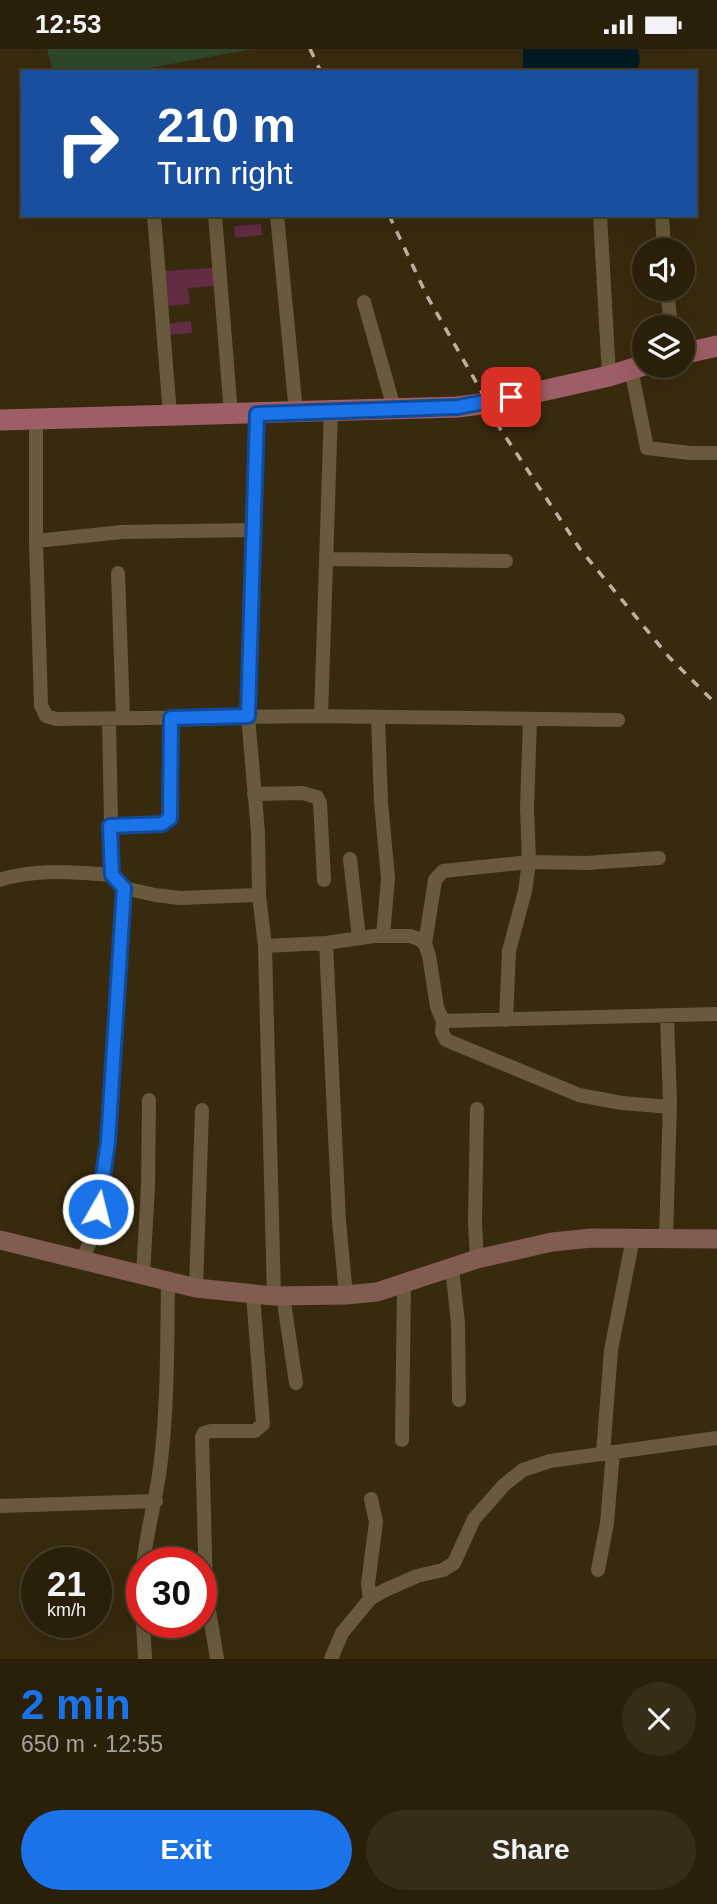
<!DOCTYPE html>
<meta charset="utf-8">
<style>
:root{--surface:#2a200a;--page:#362d18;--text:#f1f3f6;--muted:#a5a39c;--line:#463e2b;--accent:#1a73e8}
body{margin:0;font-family:Helvetica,sans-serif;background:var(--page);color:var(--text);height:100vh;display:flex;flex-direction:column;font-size:26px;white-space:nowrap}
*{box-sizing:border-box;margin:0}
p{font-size:23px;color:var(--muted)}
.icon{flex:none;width:38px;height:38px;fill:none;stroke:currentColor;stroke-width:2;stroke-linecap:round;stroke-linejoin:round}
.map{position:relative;height:1610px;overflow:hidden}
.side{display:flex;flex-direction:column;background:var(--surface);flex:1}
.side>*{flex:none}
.top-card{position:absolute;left:21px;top:21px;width:676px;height:147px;border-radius:0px;box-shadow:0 7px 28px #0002,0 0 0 2px var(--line);background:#1a4fa0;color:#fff;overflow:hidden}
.tools{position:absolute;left:632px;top:189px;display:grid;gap:14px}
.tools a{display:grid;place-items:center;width:63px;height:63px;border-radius:50%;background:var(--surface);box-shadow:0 7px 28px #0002,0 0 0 2px var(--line);font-size:35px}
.speed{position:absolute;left:21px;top:1498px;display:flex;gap:14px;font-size:35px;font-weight:700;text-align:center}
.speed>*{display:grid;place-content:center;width:91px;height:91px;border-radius:50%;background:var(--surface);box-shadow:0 7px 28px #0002,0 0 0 2px var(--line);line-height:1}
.speed small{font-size:18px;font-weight:400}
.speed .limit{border:10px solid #d22;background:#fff;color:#111}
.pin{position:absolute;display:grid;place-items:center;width:60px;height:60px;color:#fff;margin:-30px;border-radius:14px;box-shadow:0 4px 10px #0006}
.me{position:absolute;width:77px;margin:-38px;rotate:8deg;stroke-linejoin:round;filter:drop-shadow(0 0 5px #0008)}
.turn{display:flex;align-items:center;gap:24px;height:147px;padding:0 21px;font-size:32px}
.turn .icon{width:91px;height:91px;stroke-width:2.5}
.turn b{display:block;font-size:49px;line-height:60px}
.round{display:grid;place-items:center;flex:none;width:74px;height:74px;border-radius:37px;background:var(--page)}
.head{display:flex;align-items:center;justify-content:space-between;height:119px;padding:0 21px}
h1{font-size:42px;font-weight:700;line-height:52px;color:var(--accent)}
.primary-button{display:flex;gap:14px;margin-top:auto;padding:14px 21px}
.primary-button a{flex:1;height:80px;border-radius:42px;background:var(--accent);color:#fff;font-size:28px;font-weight:700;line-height:80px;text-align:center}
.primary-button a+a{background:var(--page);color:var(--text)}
.status{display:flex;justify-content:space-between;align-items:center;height:49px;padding:0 35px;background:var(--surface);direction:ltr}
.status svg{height:19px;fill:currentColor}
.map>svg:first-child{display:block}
</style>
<div class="status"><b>12:53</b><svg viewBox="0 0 49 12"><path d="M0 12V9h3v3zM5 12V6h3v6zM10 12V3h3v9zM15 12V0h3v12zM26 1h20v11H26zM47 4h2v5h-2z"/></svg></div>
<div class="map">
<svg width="717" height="1610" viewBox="0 0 717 1610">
<rect width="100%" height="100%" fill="#382a0e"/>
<path fill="#2e4629" d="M47 0H253L128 23H53Z"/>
<path fill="#021a22" d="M523 0H638L640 12 636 23H526L523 18Z"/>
<path fill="#642c44" d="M261 175 262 186 235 189 234 177Z
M215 219 217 237 188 239 190 255 166 257 163 222Z
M191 272 192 284 166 286 165 275Z"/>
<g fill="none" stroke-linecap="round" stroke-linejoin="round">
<path stroke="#695a3d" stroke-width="14" d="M154 166 170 366
M215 166 231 365
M277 166 296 363
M600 166 609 327
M662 166 664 201
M667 240 671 278
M364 253 394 359
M631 320 647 399 690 404H717
M257 365 248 667 258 783 259 846 265 897 274 1247
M36 369V492L41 656 46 667 56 670 313 667 618 671
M36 492 122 483 254 481
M327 510 506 512
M118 524 123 669
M321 667 331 361
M378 668 381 753 388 829 383 887
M109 670 112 826
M254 745 302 744 317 748 320 754 324 831
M110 777 162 775 170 769 171 669
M350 810 359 889
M0 831C35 819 75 823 112 826L124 839 155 846 180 849 259 846
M326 894 339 1172 346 1246
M425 895 435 831 443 822 529 813 587 814 659 809
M265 897 326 894 374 887H410L419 890 425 895 429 906 437 958 443 972 442 983 446 991 579 1046 622 1054 670 1058
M506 971 509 902 525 842 529 813 527 759 530 671
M443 972 717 965
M666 1189 670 1053 667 968
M477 1210 475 1174 477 1060
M82 1211 95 1182 108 1093 124 839
M452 1219 458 1274 459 1351
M143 1226 148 1137 149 1051
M196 1239 202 1061
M283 1247 296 1334
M402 1391 404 1234
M603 1405 611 1301 633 1189
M0 1457 156 1452
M598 1521 607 1474 613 1403
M142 1549C140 1500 156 1458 161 1411 168 1352 167 1292 168 1233
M370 1550 368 1535 376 1473 371 1450
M143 1573 145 1610
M217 1610 206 1543 202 1388 204 1384 211 1382H255L263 1375 253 1246
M331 1610 342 1584 370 1550 383 1542 417 1527 443 1521 454 1514 474 1470 504 1436 523 1421 550 1412 717 1389"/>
<path stroke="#835c51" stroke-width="19" d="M0 1191 196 1239 274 1247 346 1246 377 1243 477 1210 552 1193 592 1189 717 1190"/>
<path stroke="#9e5e65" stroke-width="21" d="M682 305 717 297
M0 371 458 358 488 354 609 327 644 316"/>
<path stroke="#bbb19e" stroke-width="3.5" stroke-dasharray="9 9" stroke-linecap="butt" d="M310 0 321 23
M389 166 427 247 488 354 497 375 580 500 669 608 717 656"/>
</g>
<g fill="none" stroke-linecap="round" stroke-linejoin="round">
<defs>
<path id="route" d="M98 1160 108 1093 124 839 112 826 110 777 162 775 170 769 171 669 248 667 257 365 458 358 511 348"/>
</defs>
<use href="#route" stroke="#114b97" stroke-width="18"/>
<use href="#route" stroke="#1a73e8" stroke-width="12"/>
</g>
</svg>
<div class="tools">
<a><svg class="icon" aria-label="sound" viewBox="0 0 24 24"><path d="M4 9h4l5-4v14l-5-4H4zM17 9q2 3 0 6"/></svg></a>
<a><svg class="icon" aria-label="layers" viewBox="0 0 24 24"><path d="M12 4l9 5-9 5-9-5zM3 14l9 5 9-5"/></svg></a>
</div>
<div class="speed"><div>21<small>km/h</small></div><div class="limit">30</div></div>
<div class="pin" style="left:511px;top:348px;background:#d93025"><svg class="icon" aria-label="arrive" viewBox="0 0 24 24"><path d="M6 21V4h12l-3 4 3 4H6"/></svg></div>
<svg class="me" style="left:98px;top:1160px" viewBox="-20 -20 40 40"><circle r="17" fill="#1a73e8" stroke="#fff" stroke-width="3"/><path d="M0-11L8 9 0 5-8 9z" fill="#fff"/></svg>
<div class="top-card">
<div class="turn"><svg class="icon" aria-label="right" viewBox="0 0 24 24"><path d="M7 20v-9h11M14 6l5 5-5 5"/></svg><div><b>210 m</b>Turn right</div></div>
</div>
</div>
<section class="side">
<div class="head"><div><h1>2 min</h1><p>650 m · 12:55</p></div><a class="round"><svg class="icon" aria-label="close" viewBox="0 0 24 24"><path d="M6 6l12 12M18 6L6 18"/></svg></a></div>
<div class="primary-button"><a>Exit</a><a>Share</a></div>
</section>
